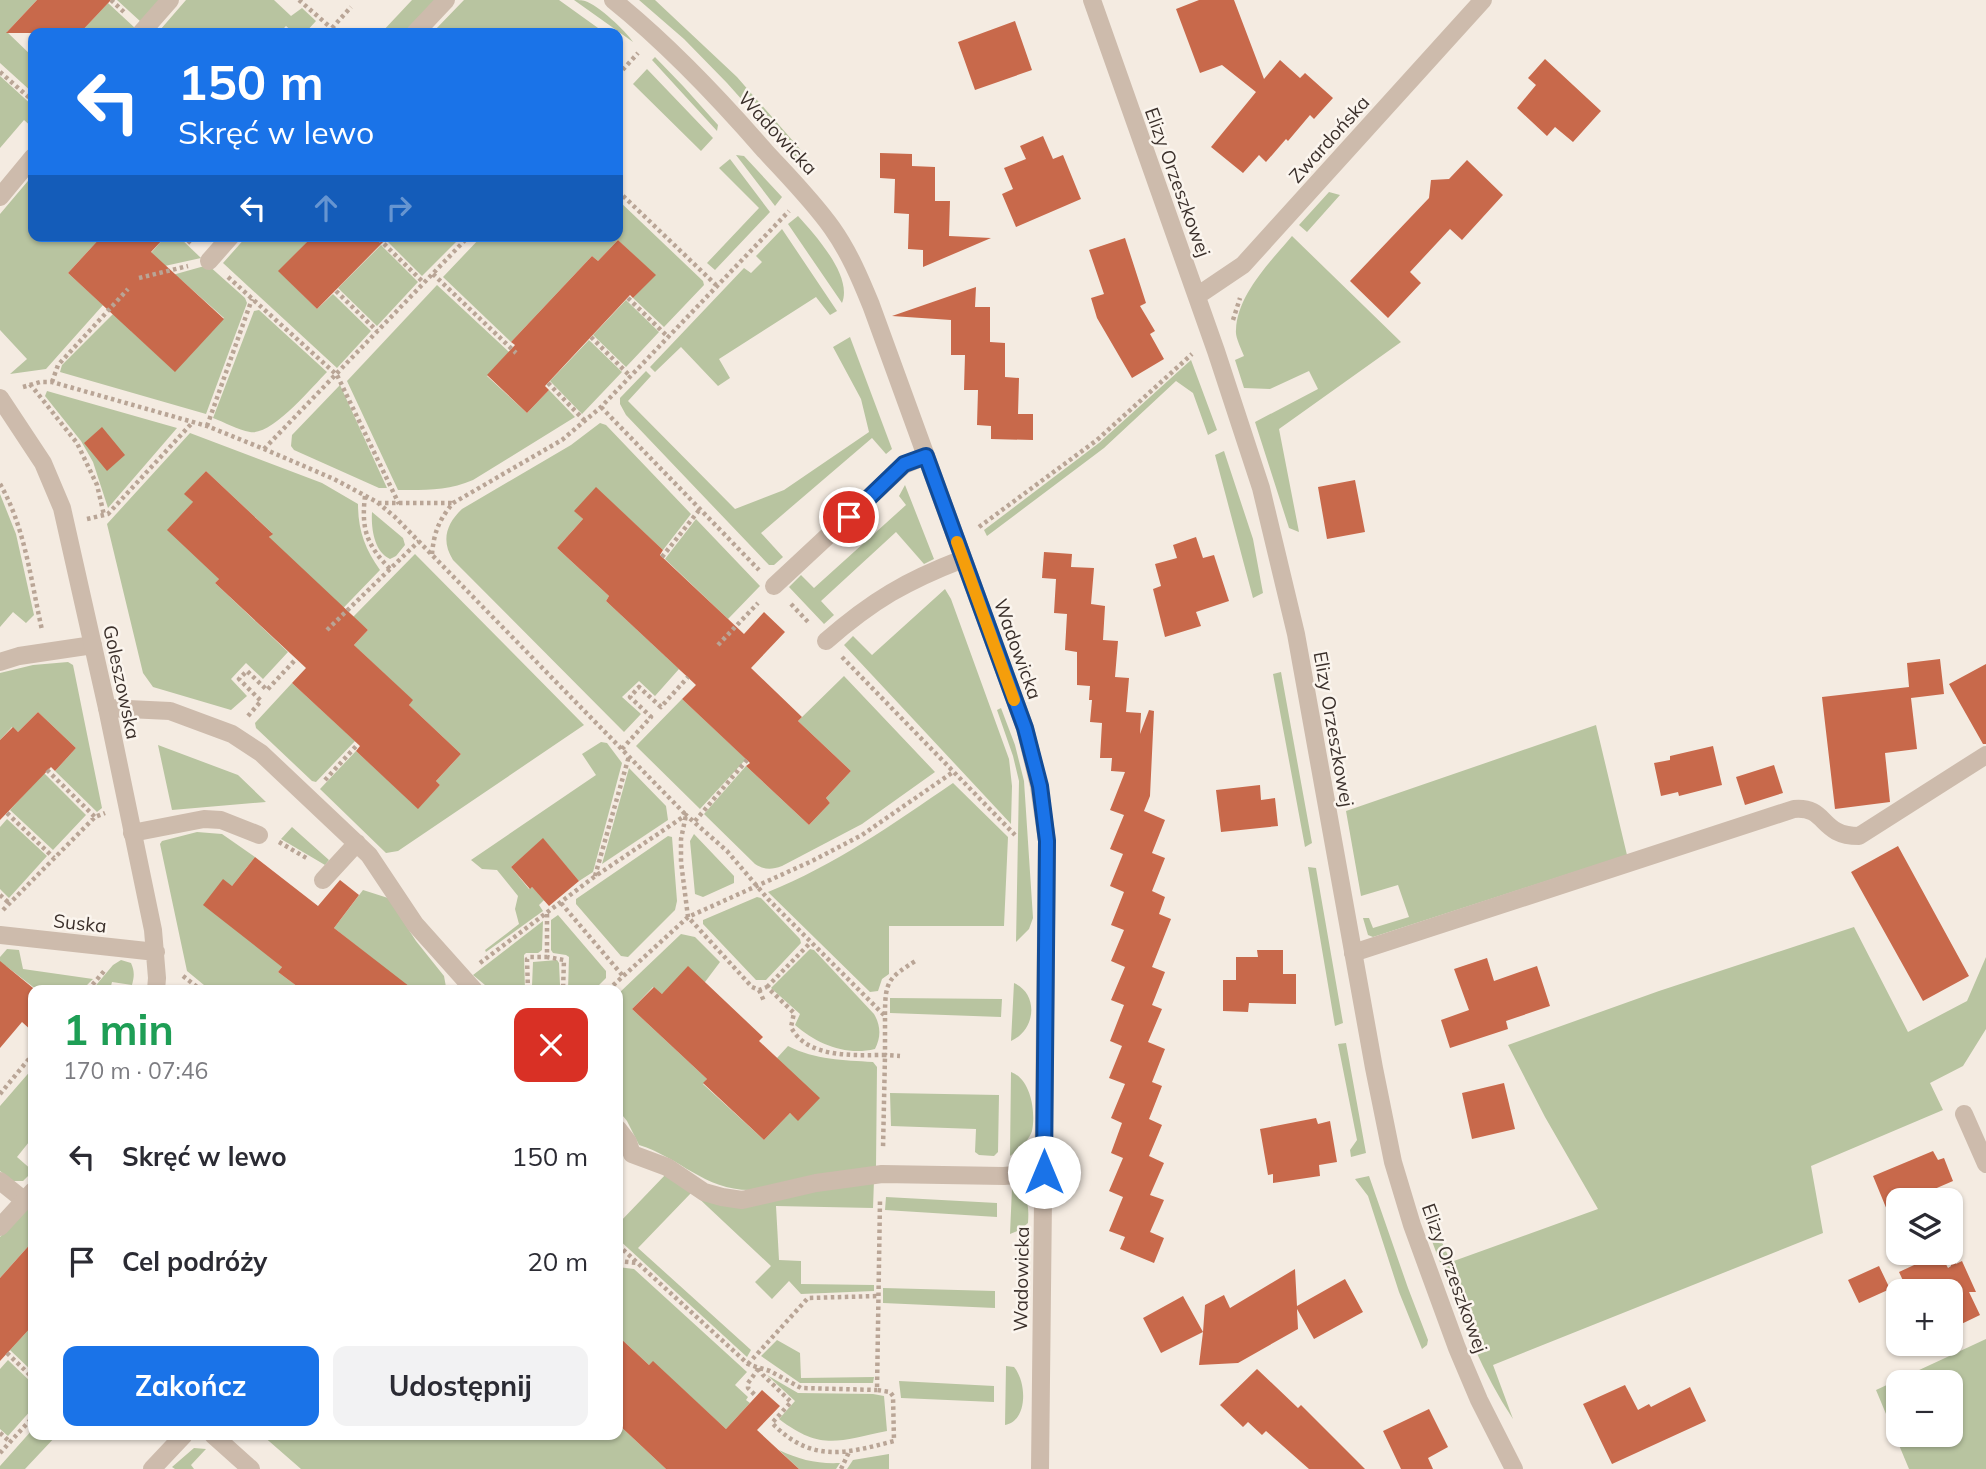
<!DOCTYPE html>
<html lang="pl">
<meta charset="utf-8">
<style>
:root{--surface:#fff;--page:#f2f2f3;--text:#2b2b33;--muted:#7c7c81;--accent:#1a73e8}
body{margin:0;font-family:Mulish,sans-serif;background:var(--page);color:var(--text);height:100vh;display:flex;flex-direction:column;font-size:26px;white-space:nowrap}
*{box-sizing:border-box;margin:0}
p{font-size:23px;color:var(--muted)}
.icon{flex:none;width:38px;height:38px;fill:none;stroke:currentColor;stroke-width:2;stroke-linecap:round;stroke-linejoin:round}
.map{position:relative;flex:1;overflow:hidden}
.details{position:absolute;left:28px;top:985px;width:595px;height:455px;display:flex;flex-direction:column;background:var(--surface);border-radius:14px;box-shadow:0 2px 5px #0004}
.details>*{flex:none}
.banner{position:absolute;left:28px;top:28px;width:595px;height:214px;border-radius:14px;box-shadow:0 2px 5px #0004;background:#1a73e8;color:#fff;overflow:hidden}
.buttons{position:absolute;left:1886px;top:1188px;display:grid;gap:14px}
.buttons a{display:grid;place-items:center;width:77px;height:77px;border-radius:14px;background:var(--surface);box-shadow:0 2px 5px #0004;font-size:35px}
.pin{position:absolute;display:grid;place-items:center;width:60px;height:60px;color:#fff;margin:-30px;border:4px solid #fff;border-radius:50%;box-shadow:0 2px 7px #0007}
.me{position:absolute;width:77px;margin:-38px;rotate:0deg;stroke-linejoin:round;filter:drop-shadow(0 0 5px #0008)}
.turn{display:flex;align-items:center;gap:24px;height:147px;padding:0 35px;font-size:32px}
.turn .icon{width:91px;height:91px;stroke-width:2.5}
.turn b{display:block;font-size:49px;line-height:60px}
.lanes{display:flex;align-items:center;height:66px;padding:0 35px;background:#0003;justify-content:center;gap:35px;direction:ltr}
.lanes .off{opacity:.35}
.round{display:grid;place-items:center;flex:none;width:74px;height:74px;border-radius:14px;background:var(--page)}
.headline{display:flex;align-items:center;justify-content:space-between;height:119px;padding:0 35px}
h1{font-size:42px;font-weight:700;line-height:52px;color:#1e9e55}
.button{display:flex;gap:14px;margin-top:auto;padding:14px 35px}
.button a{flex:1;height:80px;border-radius:14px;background:var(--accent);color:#fff;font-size:28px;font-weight:700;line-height:80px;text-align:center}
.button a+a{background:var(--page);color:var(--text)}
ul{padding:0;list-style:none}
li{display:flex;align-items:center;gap:21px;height:105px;padding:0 35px}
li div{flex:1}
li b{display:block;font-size:26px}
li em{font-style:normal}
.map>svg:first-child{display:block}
</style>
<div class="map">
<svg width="1986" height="1469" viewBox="0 0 1986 1469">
<rect width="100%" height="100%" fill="#f4ebe1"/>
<path fill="#b8c4a0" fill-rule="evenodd" d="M0 0H37L7 32 33 57V93L0 63Z
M117 0H160L141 22Z
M186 0H274L291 16 302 8 316 21 305 33H294L286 26 279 33H160V30Z
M412 0H436L406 33H381Z
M464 0H559L605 33H432Z
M574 0C576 0 583 0 585 1 598 5 626 31 633 42Z
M639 0H655L737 77 813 164 802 167 727 83 684 39Z
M108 3 135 28 131 33H80Z
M655 57 683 86 718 125 717 131 652 60Z
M647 69 713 138 701 151 633 84Z
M0 76 33 106V128L24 120 0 148Z
M736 155 744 156 782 197 775 206Z
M730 159 770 212 715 270 707 263 759 208 719 168Z
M33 175V236H102L68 273 103 305 46 369 10 374 27 359 0 330V214Z
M1329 192 1340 195 1307 232 1299 225Z
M618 200 703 281 704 285 664 327 633 298 655 275 618 240 598 261 592 256 511 342 443 277 482 236H618Z
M798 216C815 235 853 276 842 303L788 224Z
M782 229 837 311 830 315 816 297 719 359 730 378 718 386 681 347 655 372 650 367 744 268 751 273 762 262 756 256Z
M166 236H178L201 258 133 273Z
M247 236H313L279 271 317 309 333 294 371 331 337 368 223 263Z
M382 236H460L461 237 422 276Z
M1292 236 1401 342 1279 429 1299 532 1289 528 1255 422 1318 389 1309 371 1270 389 1244 388 1235 360 1244 356C1241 348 1235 337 1236 330 1237 295 1271 261 1292 236Z
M381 245 418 282 377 326 338 288Z
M208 265 245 298 247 303 206 414 60 372 62 365 133 294 131 331 175 371 224 318 179 278 144 283Z
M437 285 509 352 487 376 527 413 549 390 575 417 473 480C448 491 425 490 398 490L347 381Z
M626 300 659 332 626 367 593 335Z
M259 310 327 372C312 387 272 436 250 432 238 430 224 422 213 418L254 311Z
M850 337 892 449 886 454 872 438 761 533 783 557 774 565H769L626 415 620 404V398L646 371 651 376 628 401 735 509 784 490 869 432 861 399 833 347Z
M589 340 622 372 582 414 550 381Z
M1191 360 1217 430 1208 435 1193 393 1176 381 1104 448 987 536 984 530 1099 443Z
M340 385 387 488H379L294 450 291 446 292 435Z
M47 391 177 428 108 508 93 462 81 441 45 396Z
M600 423 606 425 691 514 663 550 596 488 575 511 583 519 557 548 609 596 606 601 679 669 655 696 639 681 622 697 641 714 624 732 453 560C441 541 446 524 462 509L571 445Z
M190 433 322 483 358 504C358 530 365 549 380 570L324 628 269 538 272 533 206 471 185 494 193 502 219 579 215 583 288 652 263 679 246 663 231 679 247 696 231 710 153 687 143 673 107 524Z
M1224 451 1253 539 1263 593 1253 598 1215 455Z
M905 485 934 559 924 564 896 532 821 601 834 615 824 624 789 587 801 575 814 588 906 505 899 496Z
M0 494 16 534 34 615 26 623 13 612 0 627Z
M372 512 403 538 405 545 396 556 390 559C374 552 371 528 372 512Z
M696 519 760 586 728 619 665 559Z
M415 554 584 725 398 851 386 853 320 789 356 751 418 808 440 785 436 781 461 754 409 705 412 700 354 645 368 630 353 617Z
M945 589 951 599 1009 759 1012 786 1011 824 844 645 853 636 872 655Z
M68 662 73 665 102 808 97 812 55 771 76 748 38 712 18 732 12 727 0 740V673L33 665Z
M1281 672 1312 843 1305 847 1273 674Z
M844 676 935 772 862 824 782 866C771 870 765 870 755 864L704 814 746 766 809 825 830 803 826 798 851 771 798 721Z
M292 683 355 741 316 782 312 781 256 728 255 723Z
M682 699 746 759 700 809 636 746Z
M1001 708 1015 745 1024 781 1033 918 1029 929 1016 942 1019 781 1013 756 997 710Z
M1596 725 1627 855 1373 937 1368 935 1363 918H1369L1373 928 1409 917 1398 885 1361 896 1346 811Z
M601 742 607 743 622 763 593 872 579 881 543 839 511 867 529 889 532 887 544 900 539 905 543 911 486 952 485 950 519 924 515 909 518 896 497 870 482 869 471 860 596 775 582 754Z
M158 745 238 775 266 802 172 810Z
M629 768 666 806 668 820 602 864Z
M44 773 86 815 53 850 10 810Z
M953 783 1008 837 1004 926H889V974L882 979 878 991 870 992 768 892C835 865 893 824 953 783Z
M7 819 47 856 9 898 0 889V827Z
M292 827 329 860 325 865 281 839Z
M197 832 222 834 255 857 232 886 282 967 278 972 302 990H210L187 971 160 844 162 841Z
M694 834 734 876V883L703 897 695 894 690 841Z
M668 836 672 837 677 901 675 910 628 957 621 956 576 904V899Z
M1308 867 1316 868 1343 1023 1335 1026Z
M363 890 388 898 416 941 444 976 446 987 442 990H388L397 978 334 928Z
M757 897 761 898 800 939 801 943 766 980H756L703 924V920Z
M558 915 606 971V978L594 990H568L569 957 566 955 553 953 551 950V920Z
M543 921 542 950 538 953H526L524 955 525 990H491L473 975Z
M1854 927 1908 1032 1967 1001 1986 957V1029L1963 1066 1930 1083 1943 1110 1811 1166 1823 1233 1493 1365 1513 1419C1474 1360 1452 1293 1427 1228L1434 1225 1451 1262 1598 1209 1545 1117 1508 1045 1659 991Z
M681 934 695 937 720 962 705 982 662 994 653 987 632 1009 707 1079 703 1084 764 1140 790 1113 798 1120 777 1058 788 1046C816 1060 843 1060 873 1062L877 1067 876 1167 752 1190C705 1191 681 1158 639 1145L627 1121 618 1110V994Z
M7 949 19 950 23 969 93 979 82 990H37L6 966 0 965V957Z
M810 949 814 950 874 1014C881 1026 881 1037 875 1049 845 1056 817 1044 795 1025L800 1014 771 988Z
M121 960 131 963C135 972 134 977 132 985L112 982 110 990H92L113 965Z
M557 960 559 963 560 985 534 988 532 986 533 962Z
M1014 983C1039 994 1036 1030 1011 1041Z
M890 998 1002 999 1001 1017 890 1013Z
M1346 1043 1366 1153 1351 1157 1350 1150 1357 1140 1338 1044Z
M33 1068V1137L17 1157 33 1171 23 1181H13L0 1171V1106Z
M1011 1072C1031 1079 1036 1112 1032 1131 1029 1141 1018 1150 1010 1156Z
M890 1093 999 1095 998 1152 994 1156 979 1155 975 1152 976 1129 891 1126Z
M667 1173 700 1195 874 1180 873 1208 776 1206 779 1260 801 1261V1284L874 1285V1291L801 1294 789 1281 772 1299 755 1282 771 1266 692 1192 638 1248 751 1350 747 1357 618 1239V1224Z
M1369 1176 1408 1288 1428 1340 1427 1345 1422 1349 1399 1292 1368 1196 1355 1179Z
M1012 1188C1029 1195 1029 1206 1028 1223L1020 1230 1010 1234Z
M886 1197 997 1203V1217L885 1210Z
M33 1202V1241L0 1278V1237Z
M618 1267 634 1269 747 1372 735 1385 748 1397 746 1400 750 1403 726 1429 653 1362 649 1365 618 1336Z
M883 1288 995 1291V1308L883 1303Z
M33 1325V1372L10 1350Z
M1986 1339V1469H1909L1876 1390ZM1951 1382V1435H1899V1382Z
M777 1340 800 1353 801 1378 874 1377 873 1383H800L761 1356Z
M8 1360 33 1384V1408L8 1436 0 1429V1369Z
M1006 1366 1014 1367C1027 1382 1028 1421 1005 1425Z
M767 1375 798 1393 873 1394 884 1396 887 1431C838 1441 821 1451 779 1419L795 1401Z
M899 1381 994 1386V1402L901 1398Z
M618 1424 666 1469H301L262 1435H618Z
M33 1429V1435H57L25 1469H0V1466Z
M194 1448 206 1449 191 1465 194 1469H175L172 1467Z
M779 1450C800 1460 817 1464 840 1463L836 1469H799Z
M889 1454V1469H847L853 1460Z"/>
<path fill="#c8694b" d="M37 0H111L80 33H6Z
M1199 0H1234L1264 79 1280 60 1300 78 1305 73 1333 98 1314 119 1310 115 1288 141 1286 139 1266 162 1259 155 1243 173 1211 147 1256 92 1222 65 1200 73 1176 9Z
M1015 21 1032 70 975 90 958 42Z
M1545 59 1601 111 1573 142 1555 127 1547 136 1517 108 1536 85 1528 78Z
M1043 136 1053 159 1063 155 1081 199 1016 227 1002 194 1013 189 1004 168 1026 159 1020 146Z
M880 153 912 154V166L935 167V201H950L949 236 991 238 923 267V250L908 249 909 214 894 213 895 179 880 178Z
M1467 160 1503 195 1462 240 1450 229 1410 272 1421 283 1388 318 1350 281 1429 198 1431 180 1449 179Z
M102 236H166L151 252 224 319 175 372 68 273Z
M313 236H389L317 309 278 271Z
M1125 238 1146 303 1140 306 1155 331 1150 334 1164 359 1132 378 1097 318 1091 298 1104 294 1089 250Z
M618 240 656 275 633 298 630 295 545 386 549 390 527 413 487 375 515 345 511 342 592 256 598 261Z
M976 287 975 307H990V342L1005 343V377L1019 378 1018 414H1033V440L991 439V426L977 425 978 390H964L965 355H951V320L892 316Z
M102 427 125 455 107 471 84 443Z
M206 471 273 534 269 537 368 630 354 645 413 700 409 705 461 754 436 781 440 785 418 809 356 751 360 746 292 683 306 668 215 583 219 579 167 530 193 502 184 494Z
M1355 480 1365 532 1327 539 1318 487Z
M596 487 663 550 660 555 744 634 764 612 785 632 751 668 802 717 798 721 851 771 826 798 830 803 809 825 746 766 750 763 682 699 696 685 606 601 609 596 557 548 583 519 574 511Z
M1196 537 1203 558 1214 555 1229 601 1196 612 1201 626 1165 637 1153 589 1161 586 1155 564 1177 558 1173 545Z
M1044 552 1072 554 1071 567 1094 568 1091 604 1105 606 1103 640 1118 641 1115 677 1129 678 1126 712 1141 713 1140 734 1149 710 1154 711 1150 796 1144 811 1165 820 1152 853 1165 858 1152 891 1165 897 1159 914 1171 919 1152 967 1165 972 1152 1005 1162 1009 1148 1042 1165 1049 1152 1082 1162 1086 1149 1119 1162 1125 1149 1156 1164 1163 1150 1195 1164 1200 1150 1232 1164 1238 1154 1263 1120 1249 1125 1237 1109 1231 1123 1197 1109 1191 1123 1158 1111 1153 1122 1123 1111 1118 1125 1084 1109 1078 1122 1046 1110 1041 1124 1005 1111 1000 1125 967 1111 961 1124 930 1111 925 1124 892 1110 886 1123 854 1110 849 1124 815 1110 810 1125 772 1111 771 1112 758H1100L1102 723 1090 722 1092 700H1089L1090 686 1077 685V652L1065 650 1067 614 1054 613 1056 579 1042 578Z
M1940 659 1944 694 1911 698 1917 749 1885 753 1890 802 1835 809 1822 697 1909 687 1907 663Z
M1986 664V744H1983L1949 684Z
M38 712 76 748 55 771 51 767 0 820V740L13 727 18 732Z
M1713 746 1722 785 1679 796 1678 792 1661 796 1654 763 1670 760V756Z
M1774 765 1783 793 1745 805 1736 777Z
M1260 785 1261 800 1275 798 1278 826 1221 832 1216 790Z
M543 838 579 881 549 906 532 887 530 889 511 867Z
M1898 846 1969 976 1923 1001 1851 872Z
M255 857 318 906 340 880 359 895 334 928 414 990H302L278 972 282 967 203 905 223 879 232 886Z
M1257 950H1283V974H1296V1004L1249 1003 1248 1012 1223 1011V980H1236V957H1258Z
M1487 958 1494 981 1537 966 1550 1006 1506 1021 1508 1029 1450 1048 1441 1020 1469 1010 1454 969Z
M0 961 33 988V1032L22 1022 0 1048Z
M688 966 763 1037 759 1041 820 1098 798 1121 790 1113 764 1140 703 1083 707 1079 632 1009 654 987 662 994Z
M1504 1083 1515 1129 1472 1139 1462 1093Z
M1316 1118 1318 1124 1330 1121 1337 1162 1319 1165 1320 1176 1273 1183V1174L1268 1175 1260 1129Z
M1933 1151 1938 1160 1944 1158 1953 1181 1909 1200H1899V1205L1887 1210 1873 1176Z
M33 1241V1325L0 1361V1278Z
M1940 1253 1948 1268 1951 1266V1253L1956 1264 1962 1261 1976 1292H1969L1980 1315 1951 1329V1292H1897L1906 1287 1899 1272Z
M1879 1266 1890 1289 1859 1303 1848 1280Z
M1295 1269 1297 1306 1345 1279 1363 1312 1314 1339 1297 1309 1298 1329 1238 1363 1199 1365 1203 1332 1161 1353 1143 1318 1183 1296 1203 1332 1205 1305 1224 1295 1230 1308Z
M618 1336 649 1365 653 1361 726 1429 762 1390 780 1406 757 1430 799 1469H666L618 1424Z
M1257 1369 1298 1408 1301 1405 1365 1469H1309L1266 1431 1262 1435 1248 1422 1243 1427 1220 1405Z
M1625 1385 1638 1410 1649 1404 1651 1407 1690 1387 1706 1421 1612 1464 1583 1404Z
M1429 1409 1448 1447 1428 1458 1433 1469H1401L1383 1431Z"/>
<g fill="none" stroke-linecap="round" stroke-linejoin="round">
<path stroke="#b9a596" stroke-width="4.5" stroke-dasharray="3.5 3.5" stroke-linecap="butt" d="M111 0 125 13
M299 0 337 33
M332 28 351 7
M0 72 33 101
M618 75 638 53
M618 191 716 285
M183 236 193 245
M379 239 424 283
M433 274 516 353
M228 277 337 375 399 504
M139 278 188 266
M336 291 377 331
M628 298 668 337
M1233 320 1240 298
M591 337 630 376
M52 382 58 365 128 289
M548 383 585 421
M30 384 77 443 97 485 104 515
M23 387 40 382H52L207 426 264 449 334 479 377 502 395 517 686 815 681 839V862L688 917 752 987 759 990 767 987 794 1013 791 1027C807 1059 855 1055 885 1055L883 1149
M601 407 759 570
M207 426 252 299
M264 449 469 236
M0 484C25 527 31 581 42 630
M365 496C361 530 367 545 390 569
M378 503H453
M87 519 108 514 192 423
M979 527 1097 440 1192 354
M432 554C434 532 439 520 453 503L562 440 601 407 789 211
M662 557 700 509
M791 604 809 623
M327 630 419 541
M718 645 758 603
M842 657 1015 835
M248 716 261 701 239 679 247 671 267 690 296 659
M622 749 651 717 630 697 639 687 661 707 688 677
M47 770 95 817
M325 780 358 744
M7 813 54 858
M695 821 747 760
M279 842 308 859
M595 876 629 756
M0 895 9 903
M561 903 623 976
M3 910 95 817 105 813
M547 914V957L564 960 563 990
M480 963 594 877 686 815 727 851 768 899 885 1016V1055L900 1056
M183 976 201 990
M767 987 811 942
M88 990 105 970
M528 990 527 959 530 957H547
M608 990 688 917 812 861 862 835 953 772
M759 990 764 1001
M885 1015C885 981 888 978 917 960
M0 1094 33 1054
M618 1245 748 1364 759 1368 748 1383V1388L756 1396
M618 1261 637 1263
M7 1353 33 1378
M748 1364 808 1298 878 1296
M759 1368 763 1375 791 1402 772 1423C811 1463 845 1454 894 1441L893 1396 890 1392 877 1390 880 1200
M760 1368 770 1371 801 1388 877 1390
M0 1433 10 1442
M0 1453 33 1417
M841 1469 850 1450"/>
<path stroke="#cdbbac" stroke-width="18" d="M141 33 170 0
M415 33 446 0
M0 197 33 157
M209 261 231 236
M774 586 904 465 926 456
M826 641C873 600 906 581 963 559
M0 662 19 656 93 645
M107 708 170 711 232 734 261 753 369 855 415 924 474 990
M132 833 204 819 221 820 259 835
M323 880 357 843
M1353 953 1794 809C1828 806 1819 836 1859 836L1986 755
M1964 1114 1986 1164
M618 1129 628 1142 632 1154 667 1167 704 1192 722 1197 742 1200 816 1183 882 1174 1004 1176 1044 1172
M0 1181 25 1201
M213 1435 251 1469
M152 1469 184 1435"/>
<path stroke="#cdbbac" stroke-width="18" d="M613 0C669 45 718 97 765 151 788 176 812 200 832 228 849 252 860 278 871 305L1025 728 1039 786 1047 841 1040 1469
M1092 0 1216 351 1261 488 1296 634 1374 1068 1393 1162 1412 1225 1457 1348 1479 1400 1514 1469
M1197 296 1243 265 1483 0
M0 398 43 463 62 508 107 708 153 930 157 978 156 990
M0 935 156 952
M0 1227 33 1191"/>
</g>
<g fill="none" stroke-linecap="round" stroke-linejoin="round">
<defs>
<path id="route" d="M849 517 904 464 926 456 1025 728 1040 786 1047 841 1044 1172"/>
</defs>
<use href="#route" stroke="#114b97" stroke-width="18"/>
<use href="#route" stroke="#1a73e8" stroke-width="12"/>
<path stroke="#f59e0b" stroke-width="12" d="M957 542 1014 700"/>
</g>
<g text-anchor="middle" stroke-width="5" stroke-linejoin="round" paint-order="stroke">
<g font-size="19" fill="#3b302b" stroke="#fbf5ee">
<text transform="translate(778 133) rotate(47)" y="7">Wadowicka</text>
<text transform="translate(1329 139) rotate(-48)" y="7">Zwardońska</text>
<text transform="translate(1178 182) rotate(70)" y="7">Elizy Orzeszkowej</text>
<text transform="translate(1018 649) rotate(70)" y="7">Wadowicka</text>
<text transform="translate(122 682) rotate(78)" y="7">Goleszowska</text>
<text transform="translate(1334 729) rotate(80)" y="7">Elizy Orzeszkowej</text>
<text transform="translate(80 923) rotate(6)" y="7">Suska</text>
<text transform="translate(1455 1278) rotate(70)" y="7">Elizy Orzeszkowej</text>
<text transform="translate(1021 1279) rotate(-89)" y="7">Wadowicka</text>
</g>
</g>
</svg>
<div class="buttons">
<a><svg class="icon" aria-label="layers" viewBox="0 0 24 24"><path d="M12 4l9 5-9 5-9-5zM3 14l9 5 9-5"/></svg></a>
<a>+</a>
<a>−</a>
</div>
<div class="pin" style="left:849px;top:517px;background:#d93025"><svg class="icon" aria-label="arrive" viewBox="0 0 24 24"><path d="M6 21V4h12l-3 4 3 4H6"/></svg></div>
<svg class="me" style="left:1044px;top:1172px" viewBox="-20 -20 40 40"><circle r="19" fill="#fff"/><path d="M0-13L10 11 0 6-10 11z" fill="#1a73e8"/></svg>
<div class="banner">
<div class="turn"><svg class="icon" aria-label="left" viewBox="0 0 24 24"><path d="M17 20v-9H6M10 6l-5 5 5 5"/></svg><div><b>150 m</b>Skręć w lewo</div></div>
<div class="lanes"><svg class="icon" aria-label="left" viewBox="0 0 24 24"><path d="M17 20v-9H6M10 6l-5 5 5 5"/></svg><svg class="icon off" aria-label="ahead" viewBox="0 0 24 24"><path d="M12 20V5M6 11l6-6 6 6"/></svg><svg class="icon off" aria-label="right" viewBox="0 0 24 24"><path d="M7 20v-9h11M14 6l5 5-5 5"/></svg></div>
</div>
<section class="details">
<div class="headline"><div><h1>1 min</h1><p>170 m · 07:46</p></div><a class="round" style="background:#d93025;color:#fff"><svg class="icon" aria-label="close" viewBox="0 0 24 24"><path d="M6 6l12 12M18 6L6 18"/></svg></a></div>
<ul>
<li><svg class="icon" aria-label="left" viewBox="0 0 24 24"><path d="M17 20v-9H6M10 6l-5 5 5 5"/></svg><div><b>Skręć w lewo</b></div><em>150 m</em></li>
<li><svg class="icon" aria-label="arrive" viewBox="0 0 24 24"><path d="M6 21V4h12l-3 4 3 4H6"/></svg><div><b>Cel podróży</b></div><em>20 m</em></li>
</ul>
<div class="button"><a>Zakończ</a><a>Udostępnij</a></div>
</section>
</div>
